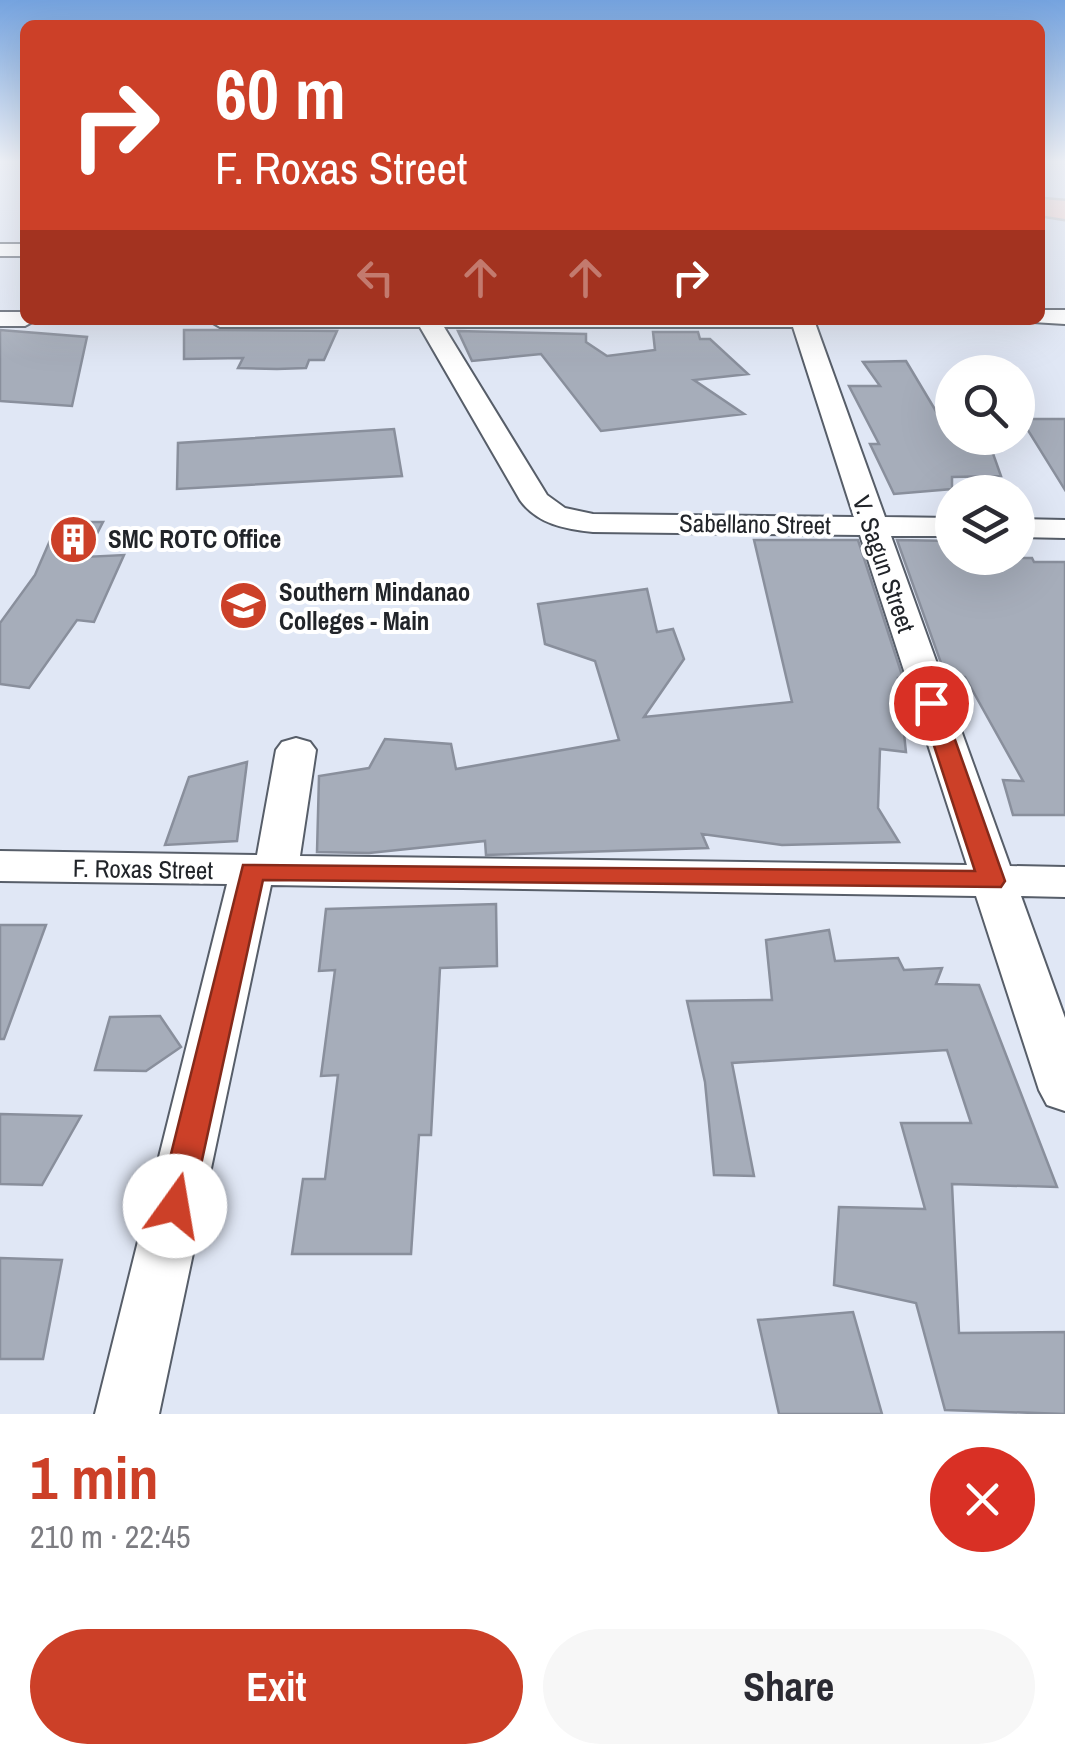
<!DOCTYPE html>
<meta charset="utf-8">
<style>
:root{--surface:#fff;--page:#f7f7f7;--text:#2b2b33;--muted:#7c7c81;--accent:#cc4028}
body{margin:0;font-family:"Archivo Narrow",sans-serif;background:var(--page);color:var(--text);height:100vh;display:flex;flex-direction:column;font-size:38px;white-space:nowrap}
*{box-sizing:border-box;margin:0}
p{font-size:32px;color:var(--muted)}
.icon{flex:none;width:55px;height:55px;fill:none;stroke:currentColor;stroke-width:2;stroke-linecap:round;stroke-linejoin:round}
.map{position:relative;height:1414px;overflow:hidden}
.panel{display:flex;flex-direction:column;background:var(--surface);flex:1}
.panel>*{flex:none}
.hud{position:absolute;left:20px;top:20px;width:1025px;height:305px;border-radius:15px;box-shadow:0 10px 40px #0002;background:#cc4028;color:#fff;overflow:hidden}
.tools{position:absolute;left:935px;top:355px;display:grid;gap:20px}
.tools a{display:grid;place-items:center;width:100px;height:100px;border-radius:50%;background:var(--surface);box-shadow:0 10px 40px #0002;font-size:50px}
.pin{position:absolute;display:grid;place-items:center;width:85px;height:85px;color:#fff;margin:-42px;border:5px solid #fff;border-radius:50%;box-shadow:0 2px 10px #0007}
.me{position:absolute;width:110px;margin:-55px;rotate:13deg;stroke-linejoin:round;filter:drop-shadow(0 0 8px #0008)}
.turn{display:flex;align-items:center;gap:35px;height:210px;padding:0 30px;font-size:45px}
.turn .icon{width:130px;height:130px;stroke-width:2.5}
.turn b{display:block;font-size:70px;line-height:85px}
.lanes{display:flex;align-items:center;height:95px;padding:0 30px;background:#0003;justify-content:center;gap:50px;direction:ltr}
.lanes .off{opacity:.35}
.round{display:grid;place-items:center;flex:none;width:105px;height:105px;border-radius:52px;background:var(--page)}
.summary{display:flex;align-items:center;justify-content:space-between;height:170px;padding:0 30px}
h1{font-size:60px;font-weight:700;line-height:75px;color:var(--accent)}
.button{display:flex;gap:20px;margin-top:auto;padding:20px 30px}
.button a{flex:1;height:115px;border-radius:60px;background:var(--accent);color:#fff;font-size:40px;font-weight:700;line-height:115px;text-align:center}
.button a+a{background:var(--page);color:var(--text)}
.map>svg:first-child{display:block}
</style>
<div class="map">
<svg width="1065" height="1414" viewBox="0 0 1065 1414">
<rect width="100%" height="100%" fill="#e0e7f5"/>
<path fill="#a6adba" stroke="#898f9c" stroke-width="2.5" d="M0 330 87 337 72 406 0 401Z
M184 330H217L337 331 324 360H309L306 368 277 369 238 368 243 358 184 359Z
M458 331 586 334V342L607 356 655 350 653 332H698L700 339H710L748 374 694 380 744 414 601 431 541 354 472 361Z
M906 361 952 438 990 445 1001 476 952 477V489L894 494 870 444H879L849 386H880L863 362Z
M1021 419H1065V490Z
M394 429 402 476 177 489 178 443Z
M58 522H103L85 557 124 555 94 622 77 620 29 688 0 684V623L35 575Z
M754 540H858L903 678H898L906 752 880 749 878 808 899 842 782 845 702 834 708 848 486 855 485 841 369 853 317 852 319 776 369 768 385 739 451 744 456 769 619 740 595 661 545 644 538 604 647 589 657 632 673 629 684 659 644 717 792 702Z
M897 540 952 541V558H1032L1034 562H1065V815H1013L1003 780 1023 781 965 677H946Z
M247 762 237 841 165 845 189 777Z
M496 904 497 966 440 968 431 1135H419L411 1254H292L303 1179H325L338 1075 321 1076 335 970 319 971 326 909Z
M0 925H46L4 1039H0Z
M829 930 835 961 898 958 904 970 942 968 936 984 979 985 1057 1187 952 1184 959 1333 1065 1332V1414L945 1410 916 1303 834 1285 839 1207 925 1209 901 1123H971L947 1050 732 1063 754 1176 714 1175 705 1082 687 1001 772 1000 766 940Z
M160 1016 181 1047 146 1071 95 1070 110 1017Z
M0 1114 81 1116 42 1185 0 1184Z
M0 1258 62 1260 43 1359H0Z
M853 1312 882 1414H779L758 1320Z"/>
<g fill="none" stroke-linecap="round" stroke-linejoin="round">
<defs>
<path id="minor" d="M0 244H25V256H0Z
M1040 310H1065V324L1032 322 1040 320Z
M0 312H25V320H36L25 326H0Z
M208 320H814L885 517 952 518V536H891L1010 866 1065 867V897L1021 896 1065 1018V1111L1047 1105 1039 1090 976 896 271 885 159 1414H95L227 884 0 881V851L257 855 276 750 282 742 296 738 310 742 316 750 300 856 967 865 860 535 593 532C565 529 537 524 520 500L420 327H220ZM444 327H793L854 517 593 514 565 508 547 495Z
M1018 519 1065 520V538L1018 537Z"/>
<path id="primary" d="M1040 199 1065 201V219L1040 215Z"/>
</defs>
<use href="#minor" stroke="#575e69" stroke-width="4"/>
<use href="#primary" stroke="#cacacc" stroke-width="5"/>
<use href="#minor" fill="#fff" fill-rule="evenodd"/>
<use href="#primary" fill="#f6d4cd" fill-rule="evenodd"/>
</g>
<linearGradient id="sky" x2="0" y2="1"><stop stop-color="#75a3df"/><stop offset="0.45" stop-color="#f1f4fa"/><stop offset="1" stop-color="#f1f4fa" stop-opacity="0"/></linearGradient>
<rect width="1065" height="359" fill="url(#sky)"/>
<path fill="#cc4028" stroke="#852a1a" stroke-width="2.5" d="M931 696 942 703 1005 881 1001 887 263 880 192 1206 187 1216 175 1221 163 1216 158 1206 243 865 975 871 920 703Z"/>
<defs>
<symbol id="building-disc" viewBox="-11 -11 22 22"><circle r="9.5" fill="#cc4028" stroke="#fff"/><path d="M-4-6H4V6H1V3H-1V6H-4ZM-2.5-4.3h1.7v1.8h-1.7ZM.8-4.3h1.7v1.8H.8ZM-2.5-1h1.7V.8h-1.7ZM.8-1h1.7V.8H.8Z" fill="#fff"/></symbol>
<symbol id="university-disc" viewBox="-11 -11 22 22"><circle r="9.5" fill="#cc4028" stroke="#fff"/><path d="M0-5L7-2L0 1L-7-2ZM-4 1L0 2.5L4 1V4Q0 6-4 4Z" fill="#fff"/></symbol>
</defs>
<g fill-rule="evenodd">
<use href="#building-disc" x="46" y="512" width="55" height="55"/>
<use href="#university-disc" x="216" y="578" width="55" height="55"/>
</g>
<g text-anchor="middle" stroke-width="8" stroke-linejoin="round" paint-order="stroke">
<g font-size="25" fill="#212429" stroke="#fff">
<text transform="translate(755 524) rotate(1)" y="9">Sabellano Street</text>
<text transform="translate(884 564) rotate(71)" y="9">V. Sagun Street</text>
<text transform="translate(143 869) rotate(1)" y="9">F. Roxas Street</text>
</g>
<g font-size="25" font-weight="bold" fill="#212429" stroke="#fff" text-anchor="start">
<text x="108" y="548">SMC ROTC Office</text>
<text x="279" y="601">Southern Mindanao<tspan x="279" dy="29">Colleges - Main</tspan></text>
</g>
</g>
</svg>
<div class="tools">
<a><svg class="icon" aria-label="search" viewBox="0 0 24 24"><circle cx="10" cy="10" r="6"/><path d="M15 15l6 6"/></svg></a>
<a><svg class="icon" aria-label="layers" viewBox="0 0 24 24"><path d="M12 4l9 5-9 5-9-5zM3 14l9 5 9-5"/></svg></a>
</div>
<div class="pin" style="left:931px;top:703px;background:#d93025"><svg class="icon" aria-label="arrive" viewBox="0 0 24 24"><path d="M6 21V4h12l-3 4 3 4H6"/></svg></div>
<svg class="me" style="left:175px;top:1206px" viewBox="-20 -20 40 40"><circle r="19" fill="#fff"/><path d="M0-13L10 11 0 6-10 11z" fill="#cc4028"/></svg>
<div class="hud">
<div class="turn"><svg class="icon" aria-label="right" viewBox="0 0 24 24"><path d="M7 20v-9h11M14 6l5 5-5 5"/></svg><div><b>60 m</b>F. Roxas Street</div></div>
<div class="lanes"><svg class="icon off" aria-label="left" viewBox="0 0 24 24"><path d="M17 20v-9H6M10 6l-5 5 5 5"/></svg><svg class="icon off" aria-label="ahead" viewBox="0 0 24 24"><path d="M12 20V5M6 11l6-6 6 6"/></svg><svg class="icon off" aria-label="ahead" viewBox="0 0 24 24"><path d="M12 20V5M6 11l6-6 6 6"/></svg><svg class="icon" aria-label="right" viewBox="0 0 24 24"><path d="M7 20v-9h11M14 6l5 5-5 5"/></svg></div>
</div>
</div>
<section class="panel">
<div class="summary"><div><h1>1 min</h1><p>210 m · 22:45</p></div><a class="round" style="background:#d93025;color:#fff"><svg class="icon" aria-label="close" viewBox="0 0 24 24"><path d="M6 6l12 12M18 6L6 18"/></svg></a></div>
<div class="button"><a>Exit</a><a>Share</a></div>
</section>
